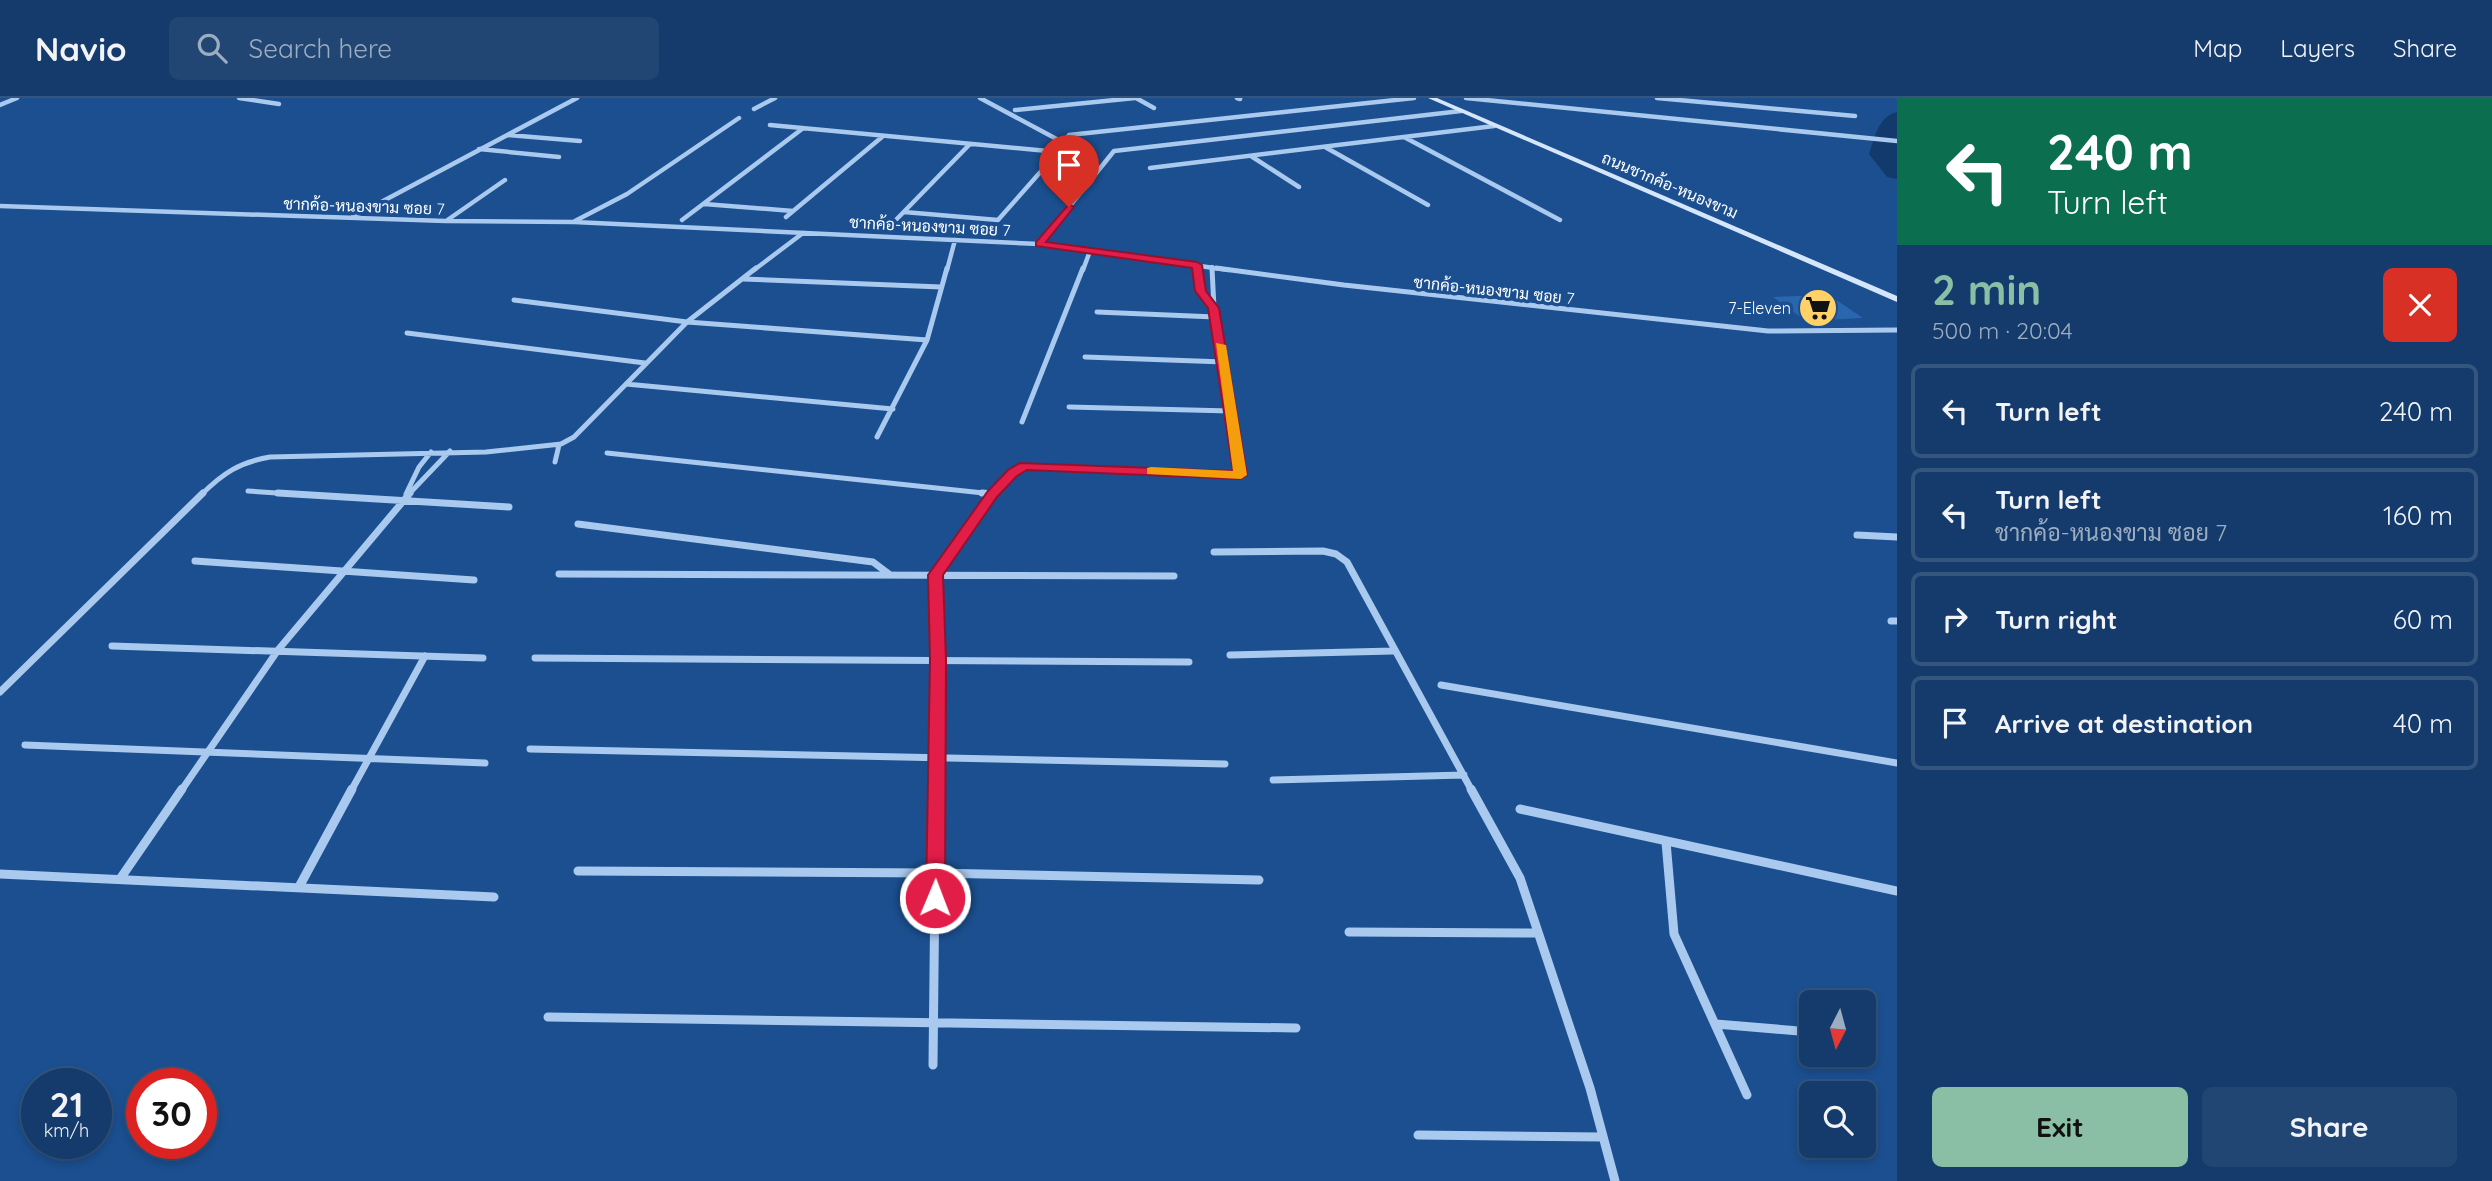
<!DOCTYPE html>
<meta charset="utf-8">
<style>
:root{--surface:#143b6b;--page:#214673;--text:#f1f3f6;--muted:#9dadc1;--line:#33557e;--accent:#8abfa5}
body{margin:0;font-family:Quicksand,Sarabun,sans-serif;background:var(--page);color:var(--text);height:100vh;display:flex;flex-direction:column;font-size:26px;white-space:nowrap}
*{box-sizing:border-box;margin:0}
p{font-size:23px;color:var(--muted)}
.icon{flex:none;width:38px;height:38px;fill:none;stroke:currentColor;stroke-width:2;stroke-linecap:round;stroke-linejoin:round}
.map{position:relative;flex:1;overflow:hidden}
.drawer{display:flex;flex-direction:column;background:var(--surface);width:595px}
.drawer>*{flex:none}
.top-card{background:#0b6e4f;color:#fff;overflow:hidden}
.needle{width:46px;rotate:186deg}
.buttons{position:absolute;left:1799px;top:892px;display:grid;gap:14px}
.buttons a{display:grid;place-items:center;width:77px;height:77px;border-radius:10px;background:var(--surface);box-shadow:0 4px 10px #0003,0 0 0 2px var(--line);font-size:35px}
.speed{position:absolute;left:21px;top:970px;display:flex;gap:14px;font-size:35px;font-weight:700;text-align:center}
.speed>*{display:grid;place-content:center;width:91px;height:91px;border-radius:50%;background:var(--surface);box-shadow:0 4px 10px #0003,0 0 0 2px var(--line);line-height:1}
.speed small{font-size:18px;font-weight:400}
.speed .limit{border:10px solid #d22;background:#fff;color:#111}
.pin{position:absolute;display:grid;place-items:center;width:60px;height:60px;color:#fff;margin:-72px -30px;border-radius:50% 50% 50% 0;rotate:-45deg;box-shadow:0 0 7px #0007}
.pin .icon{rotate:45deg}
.me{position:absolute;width:77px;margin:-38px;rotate:1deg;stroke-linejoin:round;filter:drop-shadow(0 0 5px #0008)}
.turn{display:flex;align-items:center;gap:24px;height:147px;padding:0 35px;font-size:32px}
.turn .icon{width:91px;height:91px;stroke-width:2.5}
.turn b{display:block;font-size:49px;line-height:60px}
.round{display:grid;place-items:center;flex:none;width:74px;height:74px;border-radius:10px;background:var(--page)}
.headline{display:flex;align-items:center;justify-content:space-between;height:119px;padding:0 35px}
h1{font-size:42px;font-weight:800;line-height:52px;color:var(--accent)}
.action{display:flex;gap:14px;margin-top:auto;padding:14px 35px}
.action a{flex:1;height:80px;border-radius:10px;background:var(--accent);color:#111;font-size:28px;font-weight:800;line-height:80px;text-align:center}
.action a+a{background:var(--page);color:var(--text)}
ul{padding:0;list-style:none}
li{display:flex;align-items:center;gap:21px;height:94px;margin:0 14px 10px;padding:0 21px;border:4px solid var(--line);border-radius:10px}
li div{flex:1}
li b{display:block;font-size:26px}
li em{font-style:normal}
header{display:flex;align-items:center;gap:42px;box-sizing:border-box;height:98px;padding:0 35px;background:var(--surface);border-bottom:2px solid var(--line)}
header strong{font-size:33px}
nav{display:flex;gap:38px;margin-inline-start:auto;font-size:24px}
.search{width:490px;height:63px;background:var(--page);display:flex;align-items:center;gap:18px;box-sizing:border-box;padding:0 24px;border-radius:10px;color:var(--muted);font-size:26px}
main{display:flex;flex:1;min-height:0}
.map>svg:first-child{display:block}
</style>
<header>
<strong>Navio</strong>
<div class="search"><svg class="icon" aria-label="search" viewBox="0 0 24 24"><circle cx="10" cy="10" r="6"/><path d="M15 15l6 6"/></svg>Search here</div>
<nav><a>Map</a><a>Layers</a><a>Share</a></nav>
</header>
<main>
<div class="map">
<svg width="1897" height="1083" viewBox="0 0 1897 1083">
<rect width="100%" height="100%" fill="#1b4f8f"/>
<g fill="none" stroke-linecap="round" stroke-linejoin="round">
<path fill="#123a6d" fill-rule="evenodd" d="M1897 14V81L1887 79 1869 56C1875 39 1878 19 1897 14Z"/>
</g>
<path fill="#2a66ad" d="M1829 197 1863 220 1806 223 1773 199Z"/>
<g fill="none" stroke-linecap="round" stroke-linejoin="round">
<path stroke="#a9c9ee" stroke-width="4.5" d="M239 0 279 6
M980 0 1064 45
M1136 0 1154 10
M1237 0 1240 1
M1466 0 1897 43
M1657 0 1855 18
M0 7 17 0
M754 11 775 0
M1015 12 1135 0
M770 27 1058 54
M507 37 580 43
M1404 39 1560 122
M1325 49 1428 107
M479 51 559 59
M1251 58 1299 89
M1150 70 1494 28
M704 106 793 113
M0 108 445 123 574 124 1039 146 1229 172
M904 114 998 122 1058 54 1069 37 1414 0
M353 119 577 0
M786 119 882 39
M682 122 802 31
M446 123 505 82
M575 123 627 96 739 20
M890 128 969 47
M1039 146 1114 53 1461 13
M1197 167 1198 172
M1212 169V172
M754 172 803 135
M947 172 955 142
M1083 172 1090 153"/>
<path stroke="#a9c9ee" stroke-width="5" d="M1197 170 1201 193 1213 209
M1216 170 1344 187 1768 233 1897 232
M743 181 941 189
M514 202 687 224 927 242
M1097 214 1215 219
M407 235 645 265
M1085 259 1224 264
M626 286 893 311
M1069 309 1231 313
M1022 324 1083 170
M877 339 927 242 947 170
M607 355 993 396
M555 364 559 347
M248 393 307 397
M406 396 419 369 431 354
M201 397C223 375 240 364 270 359L486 354 561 346 574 339 687 224 756 170
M408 397 450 353
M993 397 1012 375 1024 368 1241 377 1214 210 1212 170"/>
<path stroke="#a9c9ee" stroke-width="7" d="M278 395 509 409
M982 395 993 396
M578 426 873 464 889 476
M1857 437 1897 439
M1214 454 1323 453 1336 456 1347 464 1472 693
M195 463 474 482
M559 476 1174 478
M1891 523H1897
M112 548 483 560
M1230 557 1393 553
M535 560 1189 564
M1441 587 1897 665
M0 594 203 395
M25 647 485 665
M530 651 1225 666
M1273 682 1464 677
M181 693 278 552 410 395
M351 693 425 558
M936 693 938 561 935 477 994 395"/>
<path stroke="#a9c9ee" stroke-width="9" d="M1471 691 1520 780 1590 990 1615 1083
M1520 711 1897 793
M1666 744 1674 836 1747 997
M578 773 936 775 1259 782
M0 776 494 799
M120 781 182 691
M299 789 352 691
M1349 834 1538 835
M548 919 1296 930
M1716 926 1811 934
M933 967 936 691
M1418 1037 1603 1039"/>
<path fill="#d6e6fa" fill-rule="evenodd" d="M1428 0H1437L1897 198V204Z"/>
</g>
<path fill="#e11d48" stroke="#92132f" stroke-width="2" d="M1069 106 1074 109 1046 144 1197 164 1202 167 1206 193 1219 210 1247 377 1241 381 1027 372 1017 378 997 399 943 477 946 561 945 800 942 805 935 807 928 805 926 800 930 561 928 477 988 393 1008 372 1020 365 1233 373 1208 210 1195 193 1192 170 1036 148V144Z"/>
<path fill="#f59e0b" d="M1216 245 1226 247 1247 377 1241 381 1147 376V370L1151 369 1233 373Z"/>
<defs>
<symbol id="supermarket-disc" viewBox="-11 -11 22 22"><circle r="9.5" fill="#ffd166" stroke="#1b4f8f"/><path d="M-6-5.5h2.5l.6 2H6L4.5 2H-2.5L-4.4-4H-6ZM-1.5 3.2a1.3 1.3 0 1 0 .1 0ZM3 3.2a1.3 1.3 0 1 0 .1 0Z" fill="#111"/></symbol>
</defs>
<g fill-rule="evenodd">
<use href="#supermarket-disc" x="1796" y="188" width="44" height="44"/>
</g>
<g text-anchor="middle" stroke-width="7" stroke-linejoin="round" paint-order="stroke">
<g font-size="16" fill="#fff" stroke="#1b4f8f">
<text transform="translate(1670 87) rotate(23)" y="6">ถนนชากค้อ-หนองขาม</text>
<text transform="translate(364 108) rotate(2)" y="6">ชากค้อ-หนองขาม ซอย 7</text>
<text transform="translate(930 128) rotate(3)" y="6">ชากค้อ-หนองขาม ซอย 7</text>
<text transform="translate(1494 192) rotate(6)" y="6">ชากค้อ-หนองขาม ซอย 7</text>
</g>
<g font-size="16" fill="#fff" stroke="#1b4f8f" text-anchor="end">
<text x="1791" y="216">7-Eleven</text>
</g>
</g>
</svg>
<div class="buttons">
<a><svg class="needle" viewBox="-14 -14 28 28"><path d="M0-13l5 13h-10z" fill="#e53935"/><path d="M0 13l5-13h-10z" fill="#9dadc1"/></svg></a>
<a><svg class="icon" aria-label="search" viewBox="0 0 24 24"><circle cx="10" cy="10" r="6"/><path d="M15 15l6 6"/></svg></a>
</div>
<div class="speed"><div>21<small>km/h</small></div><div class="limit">30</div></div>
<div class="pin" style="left:1069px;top:109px;background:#d93025"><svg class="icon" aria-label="arrive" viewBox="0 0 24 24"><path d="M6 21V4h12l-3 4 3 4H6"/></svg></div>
<svg class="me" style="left:935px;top:800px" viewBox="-20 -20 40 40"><circle r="17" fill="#e11d48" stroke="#fff" stroke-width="3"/><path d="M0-11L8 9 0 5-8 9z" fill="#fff"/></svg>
</div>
<section class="drawer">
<div class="top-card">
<div class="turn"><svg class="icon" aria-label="left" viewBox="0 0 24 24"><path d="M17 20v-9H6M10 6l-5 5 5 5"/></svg><div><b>240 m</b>Turn left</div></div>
</div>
<div class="headline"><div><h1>2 min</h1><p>500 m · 20:04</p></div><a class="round" style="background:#d93025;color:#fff"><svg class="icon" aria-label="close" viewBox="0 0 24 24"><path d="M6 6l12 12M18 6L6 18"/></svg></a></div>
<ul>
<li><svg class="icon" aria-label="left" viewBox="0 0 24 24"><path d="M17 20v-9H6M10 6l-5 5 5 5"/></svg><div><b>Turn left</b></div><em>240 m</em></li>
<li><svg class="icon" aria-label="left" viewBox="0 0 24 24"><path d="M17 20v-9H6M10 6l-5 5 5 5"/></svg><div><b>Turn left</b><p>ชากค้อ-หนองขาม ซอย 7</p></div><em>160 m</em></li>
<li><svg class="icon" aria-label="right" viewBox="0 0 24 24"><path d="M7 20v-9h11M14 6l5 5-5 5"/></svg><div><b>Turn right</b></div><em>60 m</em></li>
<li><svg class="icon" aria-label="arrive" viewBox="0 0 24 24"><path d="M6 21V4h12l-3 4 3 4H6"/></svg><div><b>Arrive at destination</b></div><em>40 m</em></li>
</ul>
<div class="action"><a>Exit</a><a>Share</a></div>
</section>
</main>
